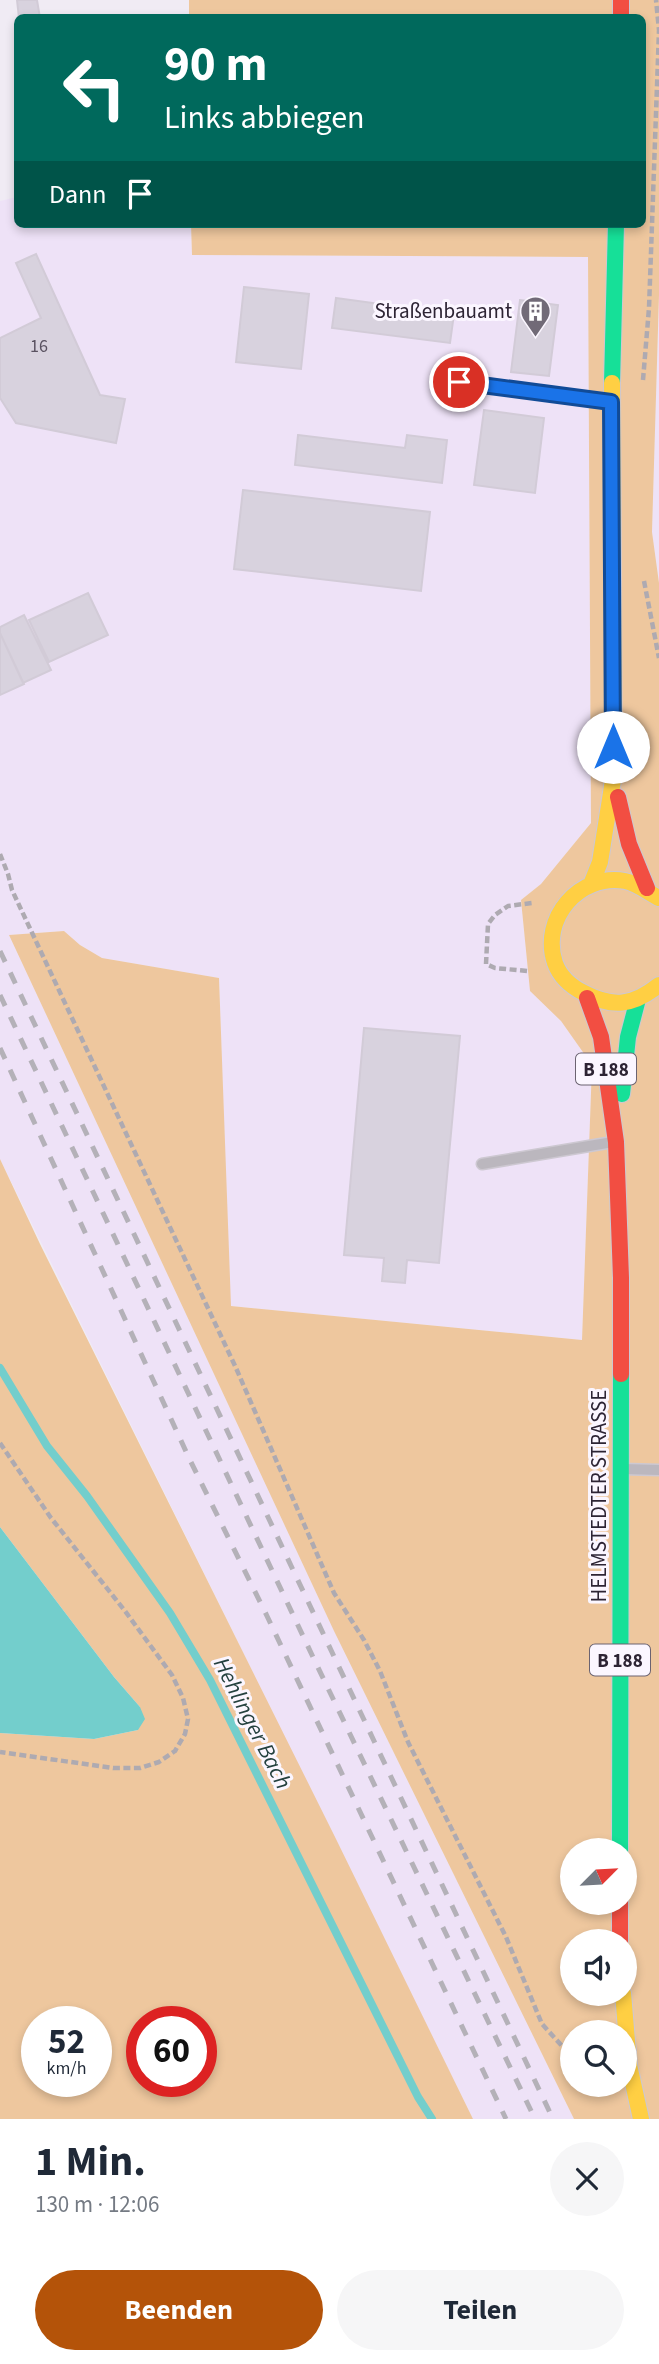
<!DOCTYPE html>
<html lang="de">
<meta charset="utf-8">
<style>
:root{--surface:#fff;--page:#f6f6f7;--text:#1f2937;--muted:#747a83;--accent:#b45309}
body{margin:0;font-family:"Source Sans 3",sans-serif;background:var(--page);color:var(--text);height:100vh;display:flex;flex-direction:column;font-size:26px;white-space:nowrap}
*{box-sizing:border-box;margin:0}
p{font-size:23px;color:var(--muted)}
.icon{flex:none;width:38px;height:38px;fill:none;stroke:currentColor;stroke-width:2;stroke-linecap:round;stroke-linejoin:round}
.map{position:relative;height:2119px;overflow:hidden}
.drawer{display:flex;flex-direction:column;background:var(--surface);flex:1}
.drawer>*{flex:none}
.banner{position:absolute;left:14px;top:14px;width:632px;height:214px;border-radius:10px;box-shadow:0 4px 10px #0003;background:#00695c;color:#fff;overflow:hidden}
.needle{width:46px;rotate:66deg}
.fabs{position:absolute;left:560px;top:1838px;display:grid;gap:14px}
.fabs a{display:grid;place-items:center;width:77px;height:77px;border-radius:50%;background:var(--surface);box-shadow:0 4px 10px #0003;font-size:35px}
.speed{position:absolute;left:21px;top:2006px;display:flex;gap:14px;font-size:35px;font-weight:700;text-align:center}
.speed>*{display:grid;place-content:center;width:91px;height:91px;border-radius:50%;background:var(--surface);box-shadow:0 4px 10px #0003;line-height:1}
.speed small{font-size:18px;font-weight:400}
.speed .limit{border:10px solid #d22;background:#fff;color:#111}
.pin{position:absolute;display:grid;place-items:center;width:60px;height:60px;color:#fff;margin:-30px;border:4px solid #fff;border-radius:50%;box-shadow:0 2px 7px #0007}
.me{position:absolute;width:77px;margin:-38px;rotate:0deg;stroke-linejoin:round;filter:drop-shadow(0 0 5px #0008)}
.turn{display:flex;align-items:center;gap:24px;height:147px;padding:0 35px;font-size:32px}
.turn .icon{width:91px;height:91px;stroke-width:2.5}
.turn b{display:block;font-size:49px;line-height:60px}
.then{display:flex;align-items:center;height:66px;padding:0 35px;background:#0003;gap:14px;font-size:26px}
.round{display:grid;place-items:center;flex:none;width:74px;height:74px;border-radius:37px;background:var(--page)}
.summary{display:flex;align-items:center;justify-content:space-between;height:119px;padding:0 35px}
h1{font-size:42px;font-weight:700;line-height:52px}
.action{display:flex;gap:14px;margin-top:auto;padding:14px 35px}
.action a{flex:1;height:80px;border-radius:42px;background:var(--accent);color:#fff;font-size:28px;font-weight:700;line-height:80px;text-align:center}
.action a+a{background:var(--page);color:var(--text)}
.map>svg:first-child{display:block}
</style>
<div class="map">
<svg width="659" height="2119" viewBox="0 0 659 2119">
<rect width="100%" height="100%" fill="#f0ebf4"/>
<path fill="#eee2f7" d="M17 197 18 224H191L192 255 588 257 591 823 541 884 521 900 530 991 561 1021 592 1065 582 1340 230 1306 219 978 102 958 80 945 64 931 9 935 334 1631 574 2119H473L0 1159V201Z
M659 295V583L652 532Z"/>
<path fill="#eec79e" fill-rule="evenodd" d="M189 0H659V295L652 532 659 583V2119H574L334 1631 9 935 64 931 80 945 102 958 219 978 231 1306 582 1340 592 1065 561 1021 530 991 521 900 541 884 591 823 588 257 192 255 191 224H642V18H189ZM572 1850H625V1902H572ZM572 1941H625V1993H572ZM572 2032H625V2084H572Z
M0 1159 40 1244 336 1839 473 2119H0V1733L94 1739 138 1730 140 1707 114 1677 0 1527ZM37 2021H96V2081H37ZM142 2021H201V2081H142Z"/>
<path fill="#73cecc" d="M0 1527 114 1677 140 1707 145 1719 138 1730 94 1739 0 1733Z"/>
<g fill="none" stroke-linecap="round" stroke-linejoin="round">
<path stroke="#73cecc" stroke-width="8" d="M0 1368 47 1446 87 1496 170 1613 210 1680 418 2097 432 2119"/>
</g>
<path fill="#d8d2de" stroke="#d2cbd7" stroke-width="2" d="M17 0H37L40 18H19Z
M36 254 100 395 125 399 116 443 16 423 0 398V338L41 318 16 263Z
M244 287 309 294 301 369 236 362Z
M336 298 454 314 450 343 332 328Z
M520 300 558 305 549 376 511 372Z
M484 410 544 418 535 493 474 485Z
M298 435 405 448 407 435 447 440 442 483 295 465Z
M243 490 430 512 421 591 234 569Z
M88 593 108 635 49 662 29 620Z
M24 615 51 670 23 683 0 633V627Z
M0 633 24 684 0 695Z
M364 1028 460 1036 439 1263 407 1260 405 1283 382 1281 384 1258 344 1255Z"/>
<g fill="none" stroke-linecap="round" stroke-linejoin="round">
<defs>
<path id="lane" d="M459 382 608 402
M482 1164 613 1142
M623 1469 659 1470"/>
<path id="fast" d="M612 383 616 224
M622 1094 628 1037 638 999
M620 1850 621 1374"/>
<path id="slow" d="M592 882 600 862 614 774 612 383
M659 898C649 893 636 883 625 881 579 873 540 919 555 963 560 977 572 987 584 993 613 1008 633 1006 659 985
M623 1993 629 2065 641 2119"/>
<path id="jam" d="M621 0V18
M618 797 629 844 647 888
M587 998 601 1037 616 1142 621 1278V1374
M620 1902V1941"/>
</defs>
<use href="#lane" stroke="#cdc8d1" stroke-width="13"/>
<use href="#fast" stroke="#cdc8d1" stroke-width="18"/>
<use href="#slow" stroke="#cdc8d1" stroke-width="18"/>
<use href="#jam" stroke="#cdc8d1" stroke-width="18"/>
<path stroke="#aeaab1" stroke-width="4.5" stroke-dasharray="7 3.5" stroke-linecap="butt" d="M643 380 649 308 659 30 656 0
M644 581 659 658
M0 854 8 874 12 890 236 1368 334 1593 364 1640 380 1671 408 1742 506 1937 542 2024 572 2057
M527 971 495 968 486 964 488 924 495 915 508 906 532 903
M0 1443 51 1518 125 1611 172 1675 183 1698 188 1719 185 1734 175 1751 159 1762 140 1768H113L0 1752"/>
<use href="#lane" stroke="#bbb7be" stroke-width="10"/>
<use href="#fast" stroke="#16e098" stroke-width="16"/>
<use href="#slow" stroke="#ffcf43" stroke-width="16"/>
<use href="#jam" stroke="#f24e42" stroke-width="16"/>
<path stroke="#b4b1b8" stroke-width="5" stroke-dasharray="12 12" stroke-linecap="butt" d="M0 951 553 2119
M0 995 312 1655 535 2119
M0 1048 189 1458 267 1616 506 2119"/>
</g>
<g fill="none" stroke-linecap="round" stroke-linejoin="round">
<defs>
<path id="route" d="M459 382 611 402 613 747"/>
</defs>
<use href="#route" stroke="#114b97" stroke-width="18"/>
<use href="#route" stroke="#1a73e8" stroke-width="12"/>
</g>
<defs>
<symbol id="building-pin" viewBox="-11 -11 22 30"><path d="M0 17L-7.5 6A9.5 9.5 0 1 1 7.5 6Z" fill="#716a77" stroke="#fbf6ff"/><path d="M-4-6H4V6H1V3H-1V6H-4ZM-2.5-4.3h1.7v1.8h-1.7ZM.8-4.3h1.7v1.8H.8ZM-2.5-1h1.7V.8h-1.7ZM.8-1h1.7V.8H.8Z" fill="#fff"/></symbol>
</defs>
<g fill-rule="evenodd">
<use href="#building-pin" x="518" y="294" width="35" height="47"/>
</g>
<g text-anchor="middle" stroke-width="6" stroke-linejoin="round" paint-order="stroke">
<g font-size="18" fill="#5a5261">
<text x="39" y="352">16</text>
</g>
<g fill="#fbf6ff" stroke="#6b6371" stroke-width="2">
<rect x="576" y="1053.5" width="60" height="31" rx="5"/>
<rect x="590" y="1644.5" width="60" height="31" rx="5"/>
</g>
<g font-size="19" font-weight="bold" fill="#2d2434">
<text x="606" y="1076">B 188</text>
<text x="620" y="1667">B 188</text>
</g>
<g font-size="21" fill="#2d2434" stroke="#fbf6ff" text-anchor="end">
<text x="512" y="318">Straßenbauamt</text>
</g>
<g font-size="21" fill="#2d2434" stroke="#fbf6ff">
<text transform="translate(599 1496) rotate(-90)" y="7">HELMSTEDTER STRASSE</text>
</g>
<g font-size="23" font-style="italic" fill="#25413f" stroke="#fbf6ff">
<text transform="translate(253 1723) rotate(63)" y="8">Hehlinger Bach</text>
</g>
</g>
</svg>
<div class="fabs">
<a><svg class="needle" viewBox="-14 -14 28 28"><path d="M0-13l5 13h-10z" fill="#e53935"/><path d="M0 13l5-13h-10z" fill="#747a83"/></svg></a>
<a><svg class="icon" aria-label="sound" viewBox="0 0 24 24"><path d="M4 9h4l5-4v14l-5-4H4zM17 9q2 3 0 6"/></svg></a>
<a><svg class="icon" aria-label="search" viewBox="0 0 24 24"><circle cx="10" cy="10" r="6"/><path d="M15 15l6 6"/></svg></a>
</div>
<div class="speed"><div>52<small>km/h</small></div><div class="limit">60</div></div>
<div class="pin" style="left:459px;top:382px;background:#d93025"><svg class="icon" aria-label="arrive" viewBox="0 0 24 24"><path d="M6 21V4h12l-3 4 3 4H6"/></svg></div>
<svg class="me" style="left:613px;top:747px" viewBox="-20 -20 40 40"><circle r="19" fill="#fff"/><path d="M0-13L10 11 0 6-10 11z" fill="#1a73e8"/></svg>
<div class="banner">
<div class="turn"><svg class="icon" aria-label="left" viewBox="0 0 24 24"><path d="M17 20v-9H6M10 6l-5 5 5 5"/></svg><div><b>90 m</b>Links abbiegen</div></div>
<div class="then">Dann<svg class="icon" aria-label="arrive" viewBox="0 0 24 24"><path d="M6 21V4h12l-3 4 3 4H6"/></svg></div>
</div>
</div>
<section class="drawer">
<div class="summary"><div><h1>1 Min.</h1><p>130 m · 12:06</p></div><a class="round"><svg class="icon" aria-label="close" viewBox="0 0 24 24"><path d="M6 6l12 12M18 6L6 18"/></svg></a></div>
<div class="action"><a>Beenden</a><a>Teilen</a></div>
</section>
